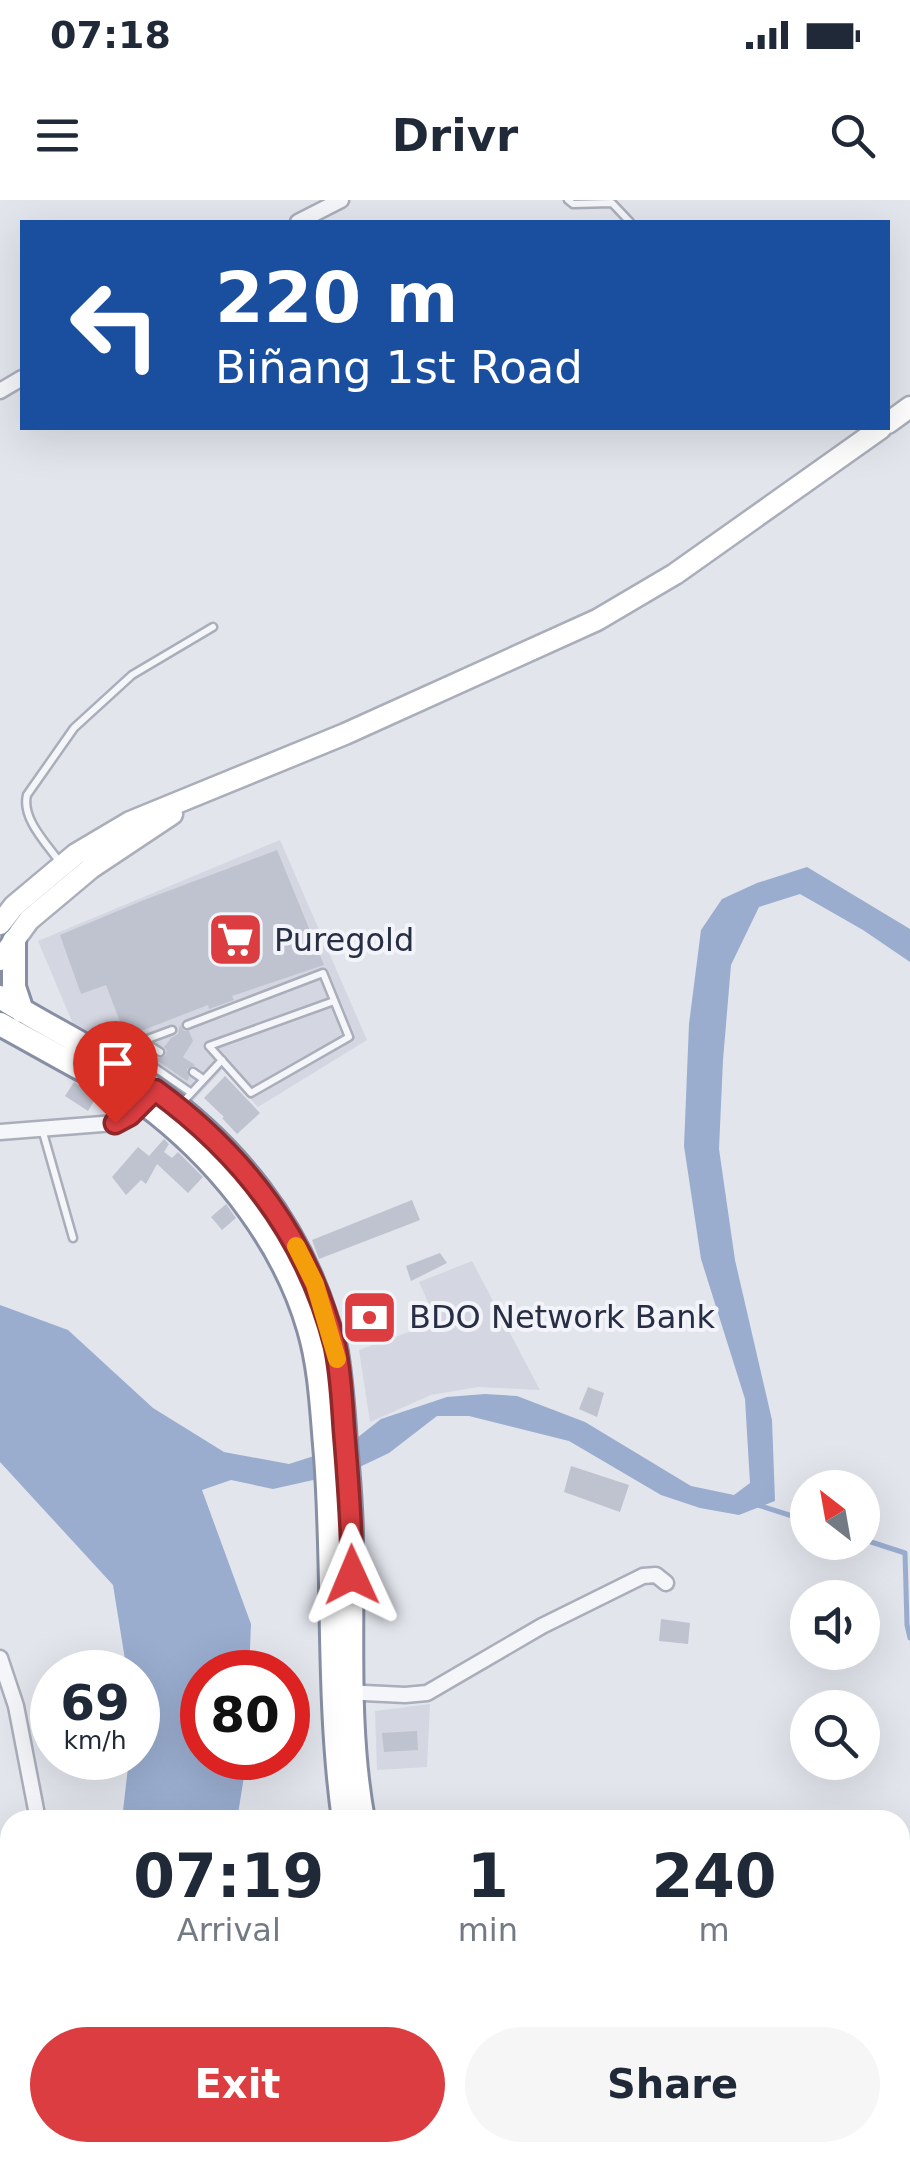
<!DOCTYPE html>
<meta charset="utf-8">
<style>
:root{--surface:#fff;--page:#f6f6f7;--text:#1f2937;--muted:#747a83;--accent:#db3d40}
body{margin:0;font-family:"DejaVu Sans",sans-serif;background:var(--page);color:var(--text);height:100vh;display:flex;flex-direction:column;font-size:38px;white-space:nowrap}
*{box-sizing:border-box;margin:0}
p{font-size:32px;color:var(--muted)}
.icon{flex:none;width:55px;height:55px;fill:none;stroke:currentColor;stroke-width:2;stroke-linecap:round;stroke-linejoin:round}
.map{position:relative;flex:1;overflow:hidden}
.panel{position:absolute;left:0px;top:1610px;width:910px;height:352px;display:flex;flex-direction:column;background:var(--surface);border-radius:30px 30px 0 0;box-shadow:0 10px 40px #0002}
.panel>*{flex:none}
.banner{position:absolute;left:20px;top:20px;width:870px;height:210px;border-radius:0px;box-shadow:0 10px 40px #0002;background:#1a4fa0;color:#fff;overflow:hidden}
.needle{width:65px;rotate:329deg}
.tools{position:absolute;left:790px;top:1270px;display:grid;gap:20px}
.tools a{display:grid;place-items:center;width:90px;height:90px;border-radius:50%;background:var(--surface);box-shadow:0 10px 40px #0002;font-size:50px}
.speed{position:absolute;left:30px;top:1450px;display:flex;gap:20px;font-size:50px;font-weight:700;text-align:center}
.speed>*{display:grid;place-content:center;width:130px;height:130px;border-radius:50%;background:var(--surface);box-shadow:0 10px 40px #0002;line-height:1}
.speed small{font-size:25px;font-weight:400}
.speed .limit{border:15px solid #d22;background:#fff;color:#111}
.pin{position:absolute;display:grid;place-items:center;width:85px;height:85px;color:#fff;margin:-102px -42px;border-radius:50% 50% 50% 0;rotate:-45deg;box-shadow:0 0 10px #0007}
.pin .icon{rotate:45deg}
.me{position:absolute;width:110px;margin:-55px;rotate:359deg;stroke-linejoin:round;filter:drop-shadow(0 0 8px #0008)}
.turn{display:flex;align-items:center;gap:35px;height:210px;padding:0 30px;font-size:45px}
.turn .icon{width:130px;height:130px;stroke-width:2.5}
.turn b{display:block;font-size:70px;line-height:85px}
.eta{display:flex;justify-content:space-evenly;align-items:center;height:170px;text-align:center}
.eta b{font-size:60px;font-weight:800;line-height:70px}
.cta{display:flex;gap:20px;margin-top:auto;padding:20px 30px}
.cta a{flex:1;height:115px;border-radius:60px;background:var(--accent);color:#fff;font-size:40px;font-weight:800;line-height:115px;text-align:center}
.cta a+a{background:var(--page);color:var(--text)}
.status{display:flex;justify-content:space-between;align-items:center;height:70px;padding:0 50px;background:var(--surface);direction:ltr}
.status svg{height:28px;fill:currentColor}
header{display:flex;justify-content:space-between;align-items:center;height:130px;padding:0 30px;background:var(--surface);font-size:45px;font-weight:800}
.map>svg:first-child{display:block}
</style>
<div class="status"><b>07:18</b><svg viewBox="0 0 49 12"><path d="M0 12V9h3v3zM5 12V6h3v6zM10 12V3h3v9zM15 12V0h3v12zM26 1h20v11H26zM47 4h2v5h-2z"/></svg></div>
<header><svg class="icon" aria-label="menu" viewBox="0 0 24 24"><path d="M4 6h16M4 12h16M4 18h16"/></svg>Drivr<svg class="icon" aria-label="search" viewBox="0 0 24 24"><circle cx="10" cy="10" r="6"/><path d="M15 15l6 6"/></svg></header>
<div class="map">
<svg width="910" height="1962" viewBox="0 0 910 1962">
<rect width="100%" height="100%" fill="#e2e5ec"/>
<path fill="#d4d7e1" d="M280 640 367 840 258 907 223 869 192 902 73 824 38 741Z
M472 1061 540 1190 478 1187 431 1195 370 1222 359 1150 437 1122 419 1082Z
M430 1504 427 1567 377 1570 375 1511Z"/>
<path fill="#9aadcf" d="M807 667 910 729V762L863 730 800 694 759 707 731 765 723 860 719 949 735 1060 772 1220 775 1301 739 1315 700 1308 661 1295 569 1241 469 1216H437L389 1253 349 1272 273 1289 231 1280 202 1290 251 1424 249 1472H202V1558H247L237 1620H122L129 1558H138V1472H127L113 1385 0 1262V1105L68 1130 153 1208 224 1252 289 1264 348 1245 381 1219 447 1197 485 1194 517 1196 585 1222 691 1286 734 1295 750 1283 745 1199 701 1059 684 946 689 824 701 730 722 699 757 683Z
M97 1953H228L230 1962H97Z"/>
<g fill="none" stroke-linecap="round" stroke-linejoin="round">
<path stroke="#9aadcf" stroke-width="5" d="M758 1305 808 1321
M862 1339 905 1353 907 1425 910 1438"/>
</g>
<path fill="#bfc3cf" d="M277 650 324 765 232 796 234 800 209 809 208 805 138 832 122 827 106 785 81 794 60 735 144 700Z
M180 825 184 831H189L193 841 183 857 195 865 187 869 189 878 187 881 155 859 165 856 167 851 164 847 171 838 178 834Z
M225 876 260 913 237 934 222 918 224 917 204 898Z
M74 882 97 896 88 911 65 896Z
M164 939 169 944 164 952 172 958 178 952 203 977 188 993 157 964 146 984 141 980 126 995 112 977 138 947 149 956Z
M412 1000 420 1020 319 1059 312 1040Z
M226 1004 236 1018 222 1030 211 1017Z
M440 1053 447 1063 411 1081 406 1066Z
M382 1099 392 1119 371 1130 360 1110Z
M588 1187 604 1193 597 1217 579 1209Z
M571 1266 629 1285 620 1312 564 1292Z
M661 1419 690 1423 688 1444 659 1441Z
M417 1531 418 1550 384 1552 382 1533Z"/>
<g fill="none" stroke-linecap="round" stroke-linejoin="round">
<defs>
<path id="service" d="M568 0 573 4 612 3 630 22
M61 664C48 645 21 619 27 595L74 528 132 475 213 427
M187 825 323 773 349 837 251 893 209 846 334 801
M143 841 160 852
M89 843 96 834 105 833 190 892
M126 847 172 830
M193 872 203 879
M182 903 222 860
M42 929 73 1038"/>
<path id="minor" d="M298 22 341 0
M0 191 22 178
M0 932 115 923 130 915 146 900
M0 1458 16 1506 38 1620
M344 1492 405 1495 427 1493 542 1426 643 1376 656 1375 666 1383
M55 1952 56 1962
M525 1962 533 1952"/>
<path id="secondary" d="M888 223 910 207
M0 724 14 706 76 654 130 622 345 534 597 420 675 374 881 228
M0 760 29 720 91 668 172 614"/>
<path id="trunk" d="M14 741V787L22 811
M0 797C51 829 107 855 156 890 235 947 296 1023 325 1116 329 1128 334 1140 336 1152 341 1182 343 1213 345 1243 348 1275 351 1308 351 1341 353 1434 346 1528 363 1620
M0 824C33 842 66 861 100 879 119 890 141 900 158 914 225 968 285 1045 309 1129 321 1170 322 1213 326 1256 335 1377 327 1499 344 1620
M567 1952 576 1962
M597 1952 606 1962"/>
</defs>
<use href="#service" stroke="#aaaeba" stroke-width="11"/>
<use href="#minor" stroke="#aaaeba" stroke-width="19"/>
<use href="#secondary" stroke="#aaaeba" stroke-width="25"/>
<use href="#trunk" stroke="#888fa4" stroke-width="28"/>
<use href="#service" stroke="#f5f6f9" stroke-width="6"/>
<use href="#minor" stroke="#f5f6f9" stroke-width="14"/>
<use href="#secondary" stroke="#fff" stroke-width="20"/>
<use href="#trunk" stroke="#fff" stroke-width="22"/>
</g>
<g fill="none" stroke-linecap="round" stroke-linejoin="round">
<defs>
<path id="route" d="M115 923 130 915 155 890C243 954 308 1039 335 1146 341 1173 342 1202 344 1230 348 1278 352 1326 352 1375"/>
</defs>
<use href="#route" stroke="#8e282a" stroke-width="25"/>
<use href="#route" stroke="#db3d40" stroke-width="18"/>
<path stroke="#f59e0b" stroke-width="18" d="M296 1046 315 1084 337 1159"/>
</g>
<defs>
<symbol id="supermarket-square" viewBox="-11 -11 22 22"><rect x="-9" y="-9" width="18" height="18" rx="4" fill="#db3d40" stroke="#f2f4f9"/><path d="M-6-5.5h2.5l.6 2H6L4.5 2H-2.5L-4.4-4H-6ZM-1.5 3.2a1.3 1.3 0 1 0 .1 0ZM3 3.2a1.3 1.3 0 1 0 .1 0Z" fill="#fff"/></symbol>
<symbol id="bank-square" viewBox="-11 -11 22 22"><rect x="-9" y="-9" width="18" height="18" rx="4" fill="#db3d40" stroke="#f2f4f9"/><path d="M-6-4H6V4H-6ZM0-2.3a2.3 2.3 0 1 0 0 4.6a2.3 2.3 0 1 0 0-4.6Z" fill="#fff"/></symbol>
</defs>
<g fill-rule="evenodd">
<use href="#supermarket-square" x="204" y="708" width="63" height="63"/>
<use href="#bank-square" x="338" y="1086" width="63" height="63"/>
</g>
<g text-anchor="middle" stroke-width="8" stroke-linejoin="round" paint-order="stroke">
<g font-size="32" fill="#282f45" stroke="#f2f4f9" text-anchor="start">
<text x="274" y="751">Puregold</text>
<text x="409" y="1128">BDO Network Bank</text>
</g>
</g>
</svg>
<div class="tools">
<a><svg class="needle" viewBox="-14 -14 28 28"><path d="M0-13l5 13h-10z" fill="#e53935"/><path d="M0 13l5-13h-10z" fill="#747a83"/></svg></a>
<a><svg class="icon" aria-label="sound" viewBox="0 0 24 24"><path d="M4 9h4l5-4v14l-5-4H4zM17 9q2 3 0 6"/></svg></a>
<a><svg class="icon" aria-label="search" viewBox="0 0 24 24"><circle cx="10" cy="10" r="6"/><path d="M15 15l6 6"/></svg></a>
</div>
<div class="speed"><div>69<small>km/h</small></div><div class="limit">80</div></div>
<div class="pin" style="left:115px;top:923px;background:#d93025"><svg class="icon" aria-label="arrive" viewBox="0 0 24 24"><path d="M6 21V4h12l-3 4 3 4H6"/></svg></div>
<svg class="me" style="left:352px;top:1375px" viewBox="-20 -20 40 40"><path d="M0-17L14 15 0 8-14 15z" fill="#db3d40" stroke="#fff" stroke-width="4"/></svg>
<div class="banner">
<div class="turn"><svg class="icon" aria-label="left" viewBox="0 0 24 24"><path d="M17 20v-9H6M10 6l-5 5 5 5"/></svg><div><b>220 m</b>Biñang 1st Road</div></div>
</div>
<section class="panel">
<div class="eta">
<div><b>07:19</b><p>Arrival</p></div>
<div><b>1</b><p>min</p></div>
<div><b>240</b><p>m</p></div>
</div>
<div class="cta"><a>Exit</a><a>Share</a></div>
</section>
</div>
